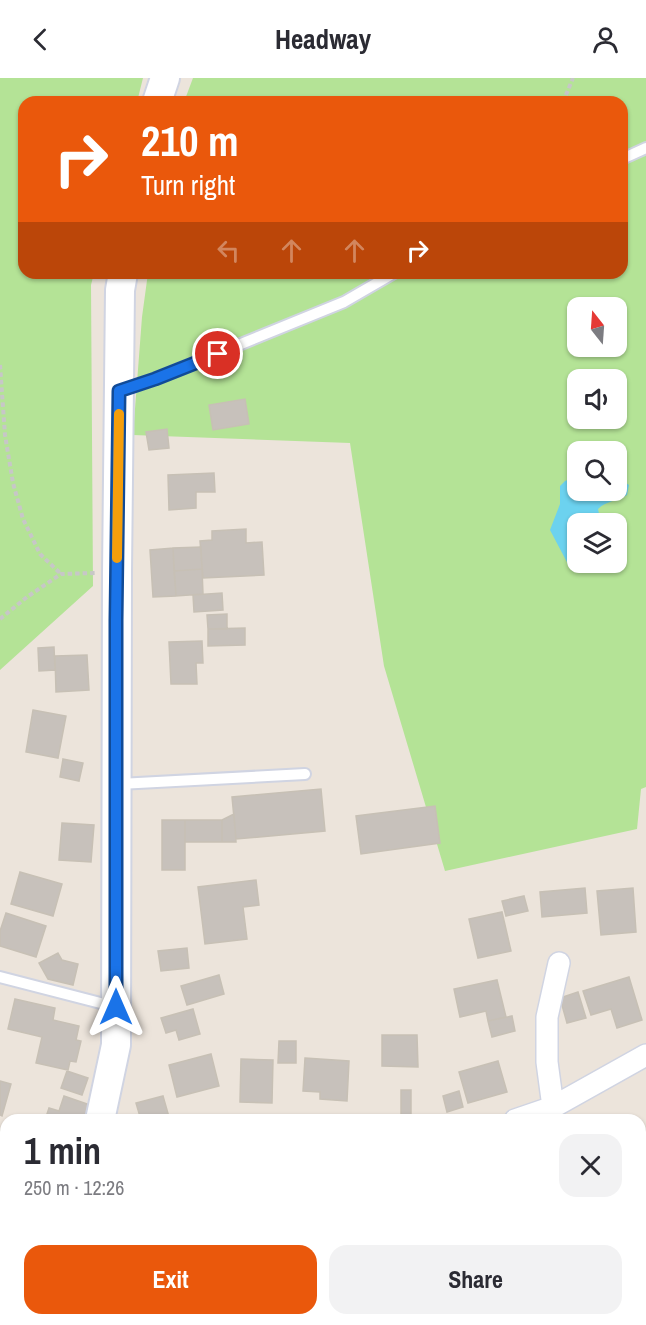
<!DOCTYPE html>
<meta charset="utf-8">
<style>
:root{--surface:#fff;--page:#f2f2f3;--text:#2b2b33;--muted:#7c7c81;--accent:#ea580c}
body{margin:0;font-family:"Archivo Narrow",sans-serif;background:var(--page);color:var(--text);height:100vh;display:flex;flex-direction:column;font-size:22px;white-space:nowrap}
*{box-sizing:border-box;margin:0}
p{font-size:20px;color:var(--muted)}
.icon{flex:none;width:33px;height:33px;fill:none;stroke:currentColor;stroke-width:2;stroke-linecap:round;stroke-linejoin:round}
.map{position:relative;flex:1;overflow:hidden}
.side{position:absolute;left:0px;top:1036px;width:646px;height:212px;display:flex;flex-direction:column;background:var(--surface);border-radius:18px 18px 0 0;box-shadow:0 2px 4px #0004}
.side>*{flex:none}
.guide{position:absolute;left:18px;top:18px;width:610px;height:183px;border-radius:18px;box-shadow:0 2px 4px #0004;background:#ea580c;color:#fff;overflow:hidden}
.needle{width:39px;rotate:343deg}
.tools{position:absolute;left:567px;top:219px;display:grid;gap:12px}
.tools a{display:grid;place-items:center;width:60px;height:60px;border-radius:12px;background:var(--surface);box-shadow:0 2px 4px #0004;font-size:30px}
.pin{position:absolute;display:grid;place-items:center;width:51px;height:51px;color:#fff;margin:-26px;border:3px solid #fff;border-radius:50%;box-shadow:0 2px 6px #0007}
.me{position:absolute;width:66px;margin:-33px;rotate:0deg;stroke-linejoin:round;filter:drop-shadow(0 0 4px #0008)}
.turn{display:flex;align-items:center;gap:21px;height:126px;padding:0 24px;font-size:27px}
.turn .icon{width:78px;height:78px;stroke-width:2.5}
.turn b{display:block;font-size:42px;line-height:51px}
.lanes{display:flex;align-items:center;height:57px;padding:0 24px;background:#0003;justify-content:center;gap:30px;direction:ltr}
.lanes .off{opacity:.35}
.round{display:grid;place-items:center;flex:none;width:63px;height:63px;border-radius:18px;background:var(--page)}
.summary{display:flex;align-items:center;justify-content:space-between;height:102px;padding:0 24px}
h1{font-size:36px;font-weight:800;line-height:45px}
.action{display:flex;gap:12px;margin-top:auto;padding:12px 24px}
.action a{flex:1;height:69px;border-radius:18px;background:var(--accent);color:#fff;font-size:24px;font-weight:800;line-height:69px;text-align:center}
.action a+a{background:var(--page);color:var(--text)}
header{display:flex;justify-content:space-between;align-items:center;height:78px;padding:0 24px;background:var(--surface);font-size:27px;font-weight:800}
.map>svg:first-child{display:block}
</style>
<header><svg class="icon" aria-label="back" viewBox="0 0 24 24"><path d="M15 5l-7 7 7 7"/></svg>Headway<svg class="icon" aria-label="person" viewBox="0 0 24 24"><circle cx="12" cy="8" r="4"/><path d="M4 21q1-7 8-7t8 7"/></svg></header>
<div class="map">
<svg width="646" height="1247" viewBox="0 0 646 1247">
<rect width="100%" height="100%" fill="#ece4db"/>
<path fill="#b4e396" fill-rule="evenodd" d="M0 0H143L137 24H24V195H94L91 207 93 508 0 592Z
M193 0H646V709L641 711 637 751 445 793 384 588 350 365 133 357 142 239 148 195H622V24H184ZM578 230H616V268H578ZM578 302H616V340H578ZM578 374H616V412H578ZM578 446H616V484H578Z"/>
<path fill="#6cd2ef" d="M577 398 578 412H616L617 399 629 407 627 417C617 423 606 423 598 431L601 445 578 446 577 483 569 488 550 452 560 426V408L565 403Z"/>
<path fill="#c7c1bb" stroke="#c7c0b5" stroke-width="1.5" d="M245 321 249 346 213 352 209 327Z
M167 351 169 370 149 372 146 354Z
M214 395 215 414H196V430L169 432 168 397Z
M246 451V465L262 464 264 497 203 500 200 463 212 462V453Z
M201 469 202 491 174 493 173 470Z
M173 470 176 518 153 519 150 472Z
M202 491 203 516 176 518 174 493Z
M222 515 223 532 194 534 193 517Z
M227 536V551H208L207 537Z
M245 550V567L208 568V551Z
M202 563 203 585H196L197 606H171L169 564Z
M54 569 55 592 39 593 38 570Z
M87 577 89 612 56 614 55 578Z
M33 632 66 638 58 680 26 674Z
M63 681 83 685 79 703 60 699Z
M321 711 325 753 236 761 232 719Z
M435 728 440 765 361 776 356 738Z
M234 736 236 764H222V742Z
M162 742H185V792H162Z
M185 742H222V764H185Z
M62 745 94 747 91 784 59 782Z
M20 794 62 806 53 838 11 826Z
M256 802 259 827 243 829 247 861 205 866 198 809Z
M585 810 587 835 542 839 540 814Z
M633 810 636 854 601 857 597 813Z
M524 818 528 833 506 838 502 823Z
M502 834 511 873 478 880 469 841Z
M6 835 46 848 36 879 0 868V853Z
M187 870 189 890 161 893 158 873Z
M58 875 62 882 78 886 73 907 48 901 39 885Z
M219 897 224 916 187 927 181 908Z
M629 899 642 942 617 950 611 931 591 937 583 913Z
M497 902 506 939 488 943 486 933 460 939 454 911Z
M578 914 586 940 567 945 560 920Z
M15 921 55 930 53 942 79 948 76 962 81 963 76 984 70 983 68 992 36 985 42 959 8 951Z
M193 931 200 956 179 962 176 952 166 955 161 940Z
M512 938 515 953 492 959 488 943Z
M382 957H417L418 989 382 988Z
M279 963H296V985H278Z
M211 976 219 1008 177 1019 169 987Z
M305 980 349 983 347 1023 320 1021V1014L303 1013Z
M241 981 273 982 272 1025 240 1024Z
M498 983 507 1014 468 1025 459 994Z
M67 993 88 1000 82 1017 61 1010Z
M0 1003 11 1006 2 1038 0 1037Z
M401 1012H411V1039H401Z
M459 1013 463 1029 447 1034 443 1018Z
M64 1018 90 1027 85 1042H45L49 1030 59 1033Z
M163 1018 169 1039 158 1042H141L136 1025Z
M646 1058V1097L640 1099V1060Z
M0 1083 6 1085V1120L0 1118Z
M0 1159 6 1169V1179L0 1182Z
M76 1242H118L112 1247H81Z"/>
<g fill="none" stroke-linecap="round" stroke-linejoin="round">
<defs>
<path id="lane" d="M622 81 646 70
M120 313 155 301 344 224 394 195
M119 706 305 696
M0 899 116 929
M0 1065 6 1067"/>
<path id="street" d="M553 1029 547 984V939L559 885
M515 1042 553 1029 646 977"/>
<path id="secondary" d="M157 24 165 0
M100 1042 116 967 117 495 120 212 123 195
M48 1247 49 1242"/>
</defs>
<use href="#lane" stroke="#d0d4e2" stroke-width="14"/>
<use href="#street" stroke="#d0d4e2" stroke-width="24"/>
<use href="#secondary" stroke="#d0d4e2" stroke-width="32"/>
<path stroke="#c7c7c7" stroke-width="4" stroke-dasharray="4.5 3" stroke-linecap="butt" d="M563 24 573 0
M0 287 5 357 13 405 23 441 40 476 61 496
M0 541 27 519 61 496 95 495"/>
<use href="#lane" stroke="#fff" stroke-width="10"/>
<use href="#street" stroke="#fff" stroke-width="21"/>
<use href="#secondary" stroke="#fff" stroke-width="28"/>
</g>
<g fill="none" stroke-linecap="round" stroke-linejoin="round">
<defs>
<path id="route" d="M116 929V542L119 313 155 301 218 276"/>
</defs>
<use href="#route" stroke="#114b97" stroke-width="15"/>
<use href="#route" stroke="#1a73e8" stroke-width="10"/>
<path stroke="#f59e0b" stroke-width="10" d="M117 480 119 336"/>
</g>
</svg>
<div class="tools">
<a><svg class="needle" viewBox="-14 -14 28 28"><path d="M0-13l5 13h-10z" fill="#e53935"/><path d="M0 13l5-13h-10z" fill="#7c7c81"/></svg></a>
<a><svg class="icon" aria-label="sound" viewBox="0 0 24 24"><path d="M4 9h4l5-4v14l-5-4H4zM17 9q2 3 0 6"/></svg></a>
<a><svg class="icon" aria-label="search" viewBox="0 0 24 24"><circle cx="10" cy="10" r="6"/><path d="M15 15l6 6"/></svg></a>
<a><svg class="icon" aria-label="layers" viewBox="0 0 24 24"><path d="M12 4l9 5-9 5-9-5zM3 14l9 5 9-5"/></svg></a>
</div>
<div class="pin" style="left:218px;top:276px;background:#d93025"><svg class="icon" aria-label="arrive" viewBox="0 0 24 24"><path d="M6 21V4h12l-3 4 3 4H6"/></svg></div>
<svg class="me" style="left:116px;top:929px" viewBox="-20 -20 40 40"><path d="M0-17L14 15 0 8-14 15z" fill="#1a73e8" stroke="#fff" stroke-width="4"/></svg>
<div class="guide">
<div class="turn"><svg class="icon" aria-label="right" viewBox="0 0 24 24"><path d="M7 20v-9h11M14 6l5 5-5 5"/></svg><div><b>210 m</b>Turn right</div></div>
<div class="lanes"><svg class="icon off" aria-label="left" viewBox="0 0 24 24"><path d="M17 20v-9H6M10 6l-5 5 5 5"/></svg><svg class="icon off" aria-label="ahead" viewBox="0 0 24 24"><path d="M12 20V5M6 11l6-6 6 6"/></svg><svg class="icon off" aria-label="ahead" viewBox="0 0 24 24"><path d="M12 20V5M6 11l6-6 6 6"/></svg><svg class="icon" aria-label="right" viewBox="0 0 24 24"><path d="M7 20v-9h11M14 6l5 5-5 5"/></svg></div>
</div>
<section class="side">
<div class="summary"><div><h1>1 min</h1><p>250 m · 12:26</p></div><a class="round"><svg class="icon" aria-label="close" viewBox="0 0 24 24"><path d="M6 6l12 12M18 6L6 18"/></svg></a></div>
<div class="action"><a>Exit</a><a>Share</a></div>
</section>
</div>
